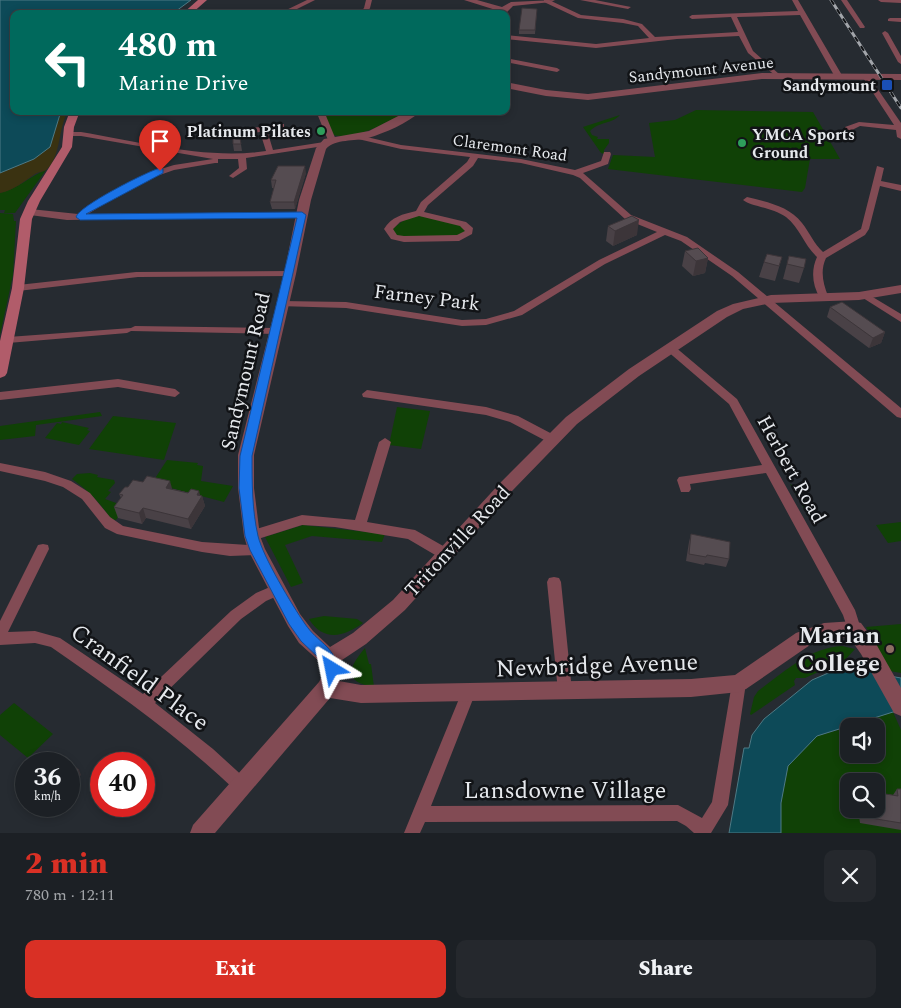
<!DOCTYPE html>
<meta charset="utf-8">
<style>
:root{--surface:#1c2025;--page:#25282d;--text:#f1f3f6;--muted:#a0a3a7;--line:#3a3e42;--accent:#d93025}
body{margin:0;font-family:Spectral,serif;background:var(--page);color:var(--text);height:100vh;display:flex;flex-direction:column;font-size:19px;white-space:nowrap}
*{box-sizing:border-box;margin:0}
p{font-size:16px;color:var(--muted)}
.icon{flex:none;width:28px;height:28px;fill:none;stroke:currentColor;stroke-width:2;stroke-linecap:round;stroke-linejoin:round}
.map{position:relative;height:833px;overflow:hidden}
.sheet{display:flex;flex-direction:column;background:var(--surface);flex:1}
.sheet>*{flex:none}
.guide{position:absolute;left:10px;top:10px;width:500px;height:105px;border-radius:10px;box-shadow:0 2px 8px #0003,0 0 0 1px var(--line);background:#00695c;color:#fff;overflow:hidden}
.tools{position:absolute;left:840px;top:718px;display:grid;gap:10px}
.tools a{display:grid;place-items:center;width:45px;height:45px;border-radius:10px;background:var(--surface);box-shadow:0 2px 8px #0003,0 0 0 1px var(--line);font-size:25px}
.speed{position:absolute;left:15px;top:752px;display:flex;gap:10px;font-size:25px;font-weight:700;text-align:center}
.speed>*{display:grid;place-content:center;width:65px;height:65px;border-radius:50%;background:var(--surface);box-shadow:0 2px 8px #0003,0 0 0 1px var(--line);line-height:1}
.speed small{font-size:12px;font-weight:400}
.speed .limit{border:8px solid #d22;background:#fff;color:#111}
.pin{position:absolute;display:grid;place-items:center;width:42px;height:42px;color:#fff;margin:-51px -21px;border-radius:50% 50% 50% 0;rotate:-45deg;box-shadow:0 0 5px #0007}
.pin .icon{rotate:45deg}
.me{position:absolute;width:55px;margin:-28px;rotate:325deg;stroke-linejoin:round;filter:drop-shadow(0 0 4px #0008)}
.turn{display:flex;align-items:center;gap:18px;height:105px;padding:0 25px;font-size:22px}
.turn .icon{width:65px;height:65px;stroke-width:2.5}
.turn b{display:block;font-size:35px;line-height:42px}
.round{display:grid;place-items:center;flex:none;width:52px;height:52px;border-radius:10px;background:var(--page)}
.head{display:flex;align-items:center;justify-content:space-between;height:85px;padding:0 25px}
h1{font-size:30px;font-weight:800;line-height:38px;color:var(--accent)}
.primary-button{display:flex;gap:10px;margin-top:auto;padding:10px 25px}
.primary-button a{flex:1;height:58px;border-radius:10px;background:var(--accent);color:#fff;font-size:20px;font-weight:800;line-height:58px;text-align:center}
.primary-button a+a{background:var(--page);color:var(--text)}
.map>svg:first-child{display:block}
</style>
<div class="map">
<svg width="901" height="833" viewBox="0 0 901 833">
<rect width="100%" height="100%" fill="#262b31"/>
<path fill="#104106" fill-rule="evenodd" d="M696 110 813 112 840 159H810L805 188 802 192 608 169 613 155 655 157 649 123 675 120Z
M324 111H387L403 114C380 125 358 140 332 135Z
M620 115C612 124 600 121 590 131L592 135 598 137 597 139H609V143L604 150V154L601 153 583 127Z
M46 170 15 213H4L5 210H0V193C18 189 30 176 46 170Z
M0 213 13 214 14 221H16L13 275 0 335Z
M417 215 464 226 465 231 459 236H397L392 229 407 218Z
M397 407 430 411 421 449 389 445Z
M100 412 102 416 36 425 35 436 0 440V426Z
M113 416 176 423 164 460 89 449Z
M62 422 89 428 87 430 90 431 79 445 45 438 57 423 61 424Z
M167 460 198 463 197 465 203 466 201 481 233 486 224 502 152 483Z
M90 473 98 475 97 477 114 480 115 483 108 491 111 492 105 499 119 504 122 512 116 520 111 519C100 503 88 490 72 479L77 474Z
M790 484 805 491 814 505 809 511 806 512Z
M901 522V541L888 543 876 525Z
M303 525 385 534 382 542 312 536 285 545 303 583 291 587 265 537Z
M324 616 357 619 363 623C344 637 323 642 309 619Z
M901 624V673L890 671 866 627Z
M842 646 855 649 845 660 805 678H796L794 681 795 685 751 715 750 714 754 697 758 691C784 672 809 648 842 646Z
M365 648 369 664H371L374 687C343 682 348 668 365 648Z
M14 703 53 734 28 758 0 735V715Z
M893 712 901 730V833H781V803L788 766 817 736 849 727V754H876V726H851ZM849 781H876V809H849Z"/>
<path fill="#3a3211" d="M61 111H68C58 128 61 158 46 170 43 172 38 172 35 174 23 182 14 190 0 193V173L34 159 50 146Z"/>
<path fill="#0d4a58" stroke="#4e7a85" d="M0 0H191L172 14H14V111H61L50 147 34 159 0 173Z
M866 662 872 673 901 678V712H893L817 736 788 766 781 803V833H729L744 748H749L752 735 764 719 812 680 847 665Z"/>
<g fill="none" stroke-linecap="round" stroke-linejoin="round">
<path fill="#824b54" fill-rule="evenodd" d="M307 0H315L287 14H278Z
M366 0H372L370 8 366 14H359L364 8Z
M544 0H549L581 15 623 19 642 24 655 37 738 32 731 17 692 19 689 17 692 15 798 11 792 0H798L843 77 839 79 835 77 800 15 737 17 753 51 779 74 781 75 777 77 748 53 739 36 677 39 596 48 506 39V35L596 44 649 38 638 26 623 23 578 18 544 2Z
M580 0H595L631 7 628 9Z
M841 0H847L865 27 864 28H860Z
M878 0H901V3L881 2Z
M890 18H901V22L888 21V19Z
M885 31 888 33 901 56V64L898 62 882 33Z
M506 58 557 68 560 70 557 72 506 62Z
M866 74 868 75 901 123V139L897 137 896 130 860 126 852 130 853 140 844 139 840 137 845 135V127L859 122 894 125 862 76Z
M316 111H324L336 140 335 142 328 140Z
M281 124H284V128L267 130 273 150 324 142 328 144 324 146 246 158 247 169 233 178 229 176 239 168 238 159H218V163H215L174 170 157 176 120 194 88 214 302 212 305 213V217L67 220 30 215 26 212 30 209 78 214 101 198 151 172 174 165 213 159 81 136H69L65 134 66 132H81C140 142 207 160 266 151L260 132 242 134H239V130Z
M358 135 401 145 521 159 575 170 601 161 604 152H610L611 154 608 164 583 173 631 215 687 237 738 272 901 408V418L897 417 732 276 681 241 665 235 605 264 522 315 486 325 462 326 346 308 279 306 277 304 282 301 346 302 462 320 486 319 514 311 599 260 657 232 625 219 580 178 573 175 521 163 478 158 473 166 428 205 424 212 466 222 473 228 472 234 459 241 404 242 391 239 384 229C391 217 403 214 416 211L421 202 467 162 470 157 401 149 358 139ZM419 216 460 226 465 231 457 235 404 236 397 235 393 229 400 222Z
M877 166 884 168 881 181 901 185V191L880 186 869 229 865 235 826 258C820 271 823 283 828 296L823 299 820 298C812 285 811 270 817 257 804 245 800 228 786 217 772 207 752 207 743 200L747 197C767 202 789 206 802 223 810 233 814 244 823 252L861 229Z
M290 271 293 272V276L138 277 18 291 13 288 18 285 136 272Z
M866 293 901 314V322L863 298 861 296Z
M135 326 276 328 281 331 276 334 131 331 127 333 8 343 3 340 8 337 131 328Z
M670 345 674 346 737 399 855 610 861 629 859 633 854 635 849 633 843 615 766 473 690 484 691 489 689 492H681L677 480 679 477 762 465 729 404 666 350 665 348Z
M118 379 175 389 180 393 175 397 118 387 0 400V392Z
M367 390 486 407 518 416 556 436 558 439 556 442H548L510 422 486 415 363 397 362 394Z
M385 438 391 442 367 522 415 530 452 551 453 555 452 559 447 560 442 559 408 539 335 527 302 525 252 541 247 540 246 536 247 532 302 515 355 520 379 442Z
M0 463 45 472 71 481 90 493 110 517 123 526 202 542 262 546 263 550 262 554 257 555 230 556 202 552 117 534 105 528 82 499 63 487 45 481 0 471Z
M43 544 48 545 49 549 8 632 35 631 60 638 143 694 231 611 256 593 277 584 282 586 284 590 282 594 266 601 241 619 155 703 213 749 247 780 249 785 247 790 241 793 235 790C177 735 117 693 51 647L35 643 0 645V621L38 545Z
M554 577 559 578 561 582 572 691 570 696 565 698 560 696 558 691 547 582 549 578Z
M739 676 744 678 746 683 728 805 711 833H694L686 826 677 821 425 822 420 833H404L461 694 463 689 468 687 473 689 475 694 431 806 678 805 702 818 712 802 732 683 734 678Z"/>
<path fill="#824b54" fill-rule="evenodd" d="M464 0H477L502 7 511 2 555 0 551 2 513 6 505 14H497L499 11Z
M762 73 901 74V80L762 79 588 100 546 96 506 88V82L546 90 588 94Z
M408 111H421C408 123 385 133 368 138 354 142 336 138 326 149L311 200 296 274 254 455V488L260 536 265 549 300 614 313 631 330 647 353 633 393 600 501 482 566 417 629 369 717 311 733 304 771 295 859 292 901 285V293L859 300 771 303 743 309 727 317 639 376 577 424 512 491 405 610 366 644 339 662 342 676 339 681 361 685 691 679 735 675 796 633 824 623 854 621 861 623 875 642 901 688V716L894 713 861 654 849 637 825 639 810 645 746 689 739 692 691 697 361 703 330 698 215 833H190L193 825 319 682 322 676 320 662 299 643 288 626 248 550 244 536 238 488V455L284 274 299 200 316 148 324 139 369 131Z"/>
<path fill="#b15c6a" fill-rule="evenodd" d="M198 0H207L191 14H182Z
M70 111H80L74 127 72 147 40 201 32 219 24 288 7 373 5 376 0 378V341L12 288 20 219 28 201 62 147 64 127Z"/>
<defs>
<path id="rail" d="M831 0 901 108"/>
</defs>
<use href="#rail" stroke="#a3a6ab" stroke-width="3"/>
<use href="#rail" stroke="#111316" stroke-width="2" stroke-dasharray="5.5" stroke-linecap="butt"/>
</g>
<path fill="#494146" d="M537 9 535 34H519V30Z
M240 138 242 151H234L233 144Z
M306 173 295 209H272L270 202 274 188H272L271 180Z
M608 226 637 235 613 246 606 241Z
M685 251 708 258 705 273 693 276 682 266Z
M789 256 804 268 799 283 783 279Z
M782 257 775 281 759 277 764 262Z
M830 307 885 332 881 343 869 348 827 317Z
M173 489 202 496 205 506 191 529 146 518 142 524 118 518 114 507 121 498 119 494Z
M691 534 729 559 726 567 705 563 704 565 686 561 689 542Z
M897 789H901V830L860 823 858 809H876V796L879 793 893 795Z"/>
<path fill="#3c3539" d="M305 166 306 173 295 209 294 202Z
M639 220 637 235 613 246 615 231Z
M708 258 705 273 693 276 696 261Z
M885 332 881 343 869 348 873 338Z
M170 481 173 492 166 488Z
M199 491 201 498 202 496 205 506 191 529 188 519 197 495Z
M143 508 146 518 142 524 139 513Z
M79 770 81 775 69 787V780Z"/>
<path fill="#554c51" stroke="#3c3539" d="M522 8 537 9 535 30H519Z
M240 138 241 144H233V139Z
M278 166H305L294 202H270L276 180H271Z
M632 216 639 220 615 231 608 226Z
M698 248 708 258 696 261 685 251Z
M767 254 782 257 779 266 764 262Z
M789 256 806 259 804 268 787 264Z
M842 302 885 332 873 338 830 307Z
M147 476 170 481 166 488 188 493 191 489 199 491 197 495 202 496 188 519 143 508 139 513 114 507 123 495 119 494 125 487H128L133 480 143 482Z
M691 534 730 542 729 559 707 555 706 557 689 554Z
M57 753 79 770 69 780V764H46Z
M897 789H901V823L864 817 863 809H876V798H879V793L898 796Z"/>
<path fill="#1a73e8" stroke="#114b97" d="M160 168 163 169V173L86 214 302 212 306 215 252 456C252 482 252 510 258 536 263 557 292 605 305 624 318 643 333 645 339 669L337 674 332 676 326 674 322 661 301 641 289 624 250 550 245 536 239 488 240 456 297 218 80 220 76 217C79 206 146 172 160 168Z"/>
<rect fill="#1a4fb4" stroke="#111316" stroke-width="2" x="881" y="79" width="12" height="12" rx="2.5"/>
<g fill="#2e9e5b" stroke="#111316" stroke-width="2">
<circle cx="321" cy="131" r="5"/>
<circle cx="742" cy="143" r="5"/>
</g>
<circle fill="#8d6e63" stroke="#111316" stroke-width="2" cx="890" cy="649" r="5"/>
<g text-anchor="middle" stroke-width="5" stroke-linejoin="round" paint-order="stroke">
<g font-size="16" fill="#e6e9ed" stroke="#111316">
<text transform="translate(701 69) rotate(-6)" y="6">Sandymount Avenue</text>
<text transform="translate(510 147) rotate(8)" y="6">Claremont Road</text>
</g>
<g font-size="16" font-weight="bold" fill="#e6e9ed" stroke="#111316" text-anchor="end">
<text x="876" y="91">Sandymount</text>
<text x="311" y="137">Platinum Pilates</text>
<text x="752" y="140" text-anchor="start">YMCA Sports<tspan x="752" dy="18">Ground</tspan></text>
</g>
<g font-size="20" fill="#e6e9ed" stroke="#111316">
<text transform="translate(427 297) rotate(7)" y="7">Farney Park</text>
<text transform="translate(245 371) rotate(-77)" y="7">Sandymount Road</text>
<text transform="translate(792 469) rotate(61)" y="7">Herbert Road</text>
<text transform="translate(457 541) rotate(-47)" y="7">Tritonville Road</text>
</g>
<g font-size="24" font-weight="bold" fill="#e6e9ed" stroke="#111316" text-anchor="end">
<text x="880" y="643">Marian<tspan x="880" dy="28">College</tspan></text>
</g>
<g font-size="24" fill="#e6e9ed" stroke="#111316">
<text transform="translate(597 665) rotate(-2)" y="8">Newbridge Avenue</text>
<text transform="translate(140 677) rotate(36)" y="8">Cranfield Place</text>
<text x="565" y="798">Lansdowne Village</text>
</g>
</g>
</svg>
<div class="tools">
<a><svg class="icon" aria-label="sound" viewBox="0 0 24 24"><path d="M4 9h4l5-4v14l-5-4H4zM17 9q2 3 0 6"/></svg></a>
<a><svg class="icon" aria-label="search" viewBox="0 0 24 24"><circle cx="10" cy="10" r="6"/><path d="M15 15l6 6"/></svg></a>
</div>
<div class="speed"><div>36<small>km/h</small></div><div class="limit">40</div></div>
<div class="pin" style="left:160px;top:171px;background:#d93025"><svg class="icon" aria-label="arrive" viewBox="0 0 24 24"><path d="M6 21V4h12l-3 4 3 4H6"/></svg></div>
<svg class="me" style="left:332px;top:669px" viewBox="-20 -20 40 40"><path d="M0-17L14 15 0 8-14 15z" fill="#1a73e8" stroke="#fff" stroke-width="4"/></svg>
<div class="guide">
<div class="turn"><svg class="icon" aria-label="left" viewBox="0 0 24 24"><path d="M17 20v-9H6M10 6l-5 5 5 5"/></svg><div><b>480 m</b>Marine Drive</div></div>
</div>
</div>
<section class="sheet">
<div class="head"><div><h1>2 min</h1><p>780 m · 12:11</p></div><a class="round"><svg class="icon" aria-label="close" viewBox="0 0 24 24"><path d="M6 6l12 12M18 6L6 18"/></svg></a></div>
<div class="primary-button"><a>Exit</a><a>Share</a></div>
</section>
